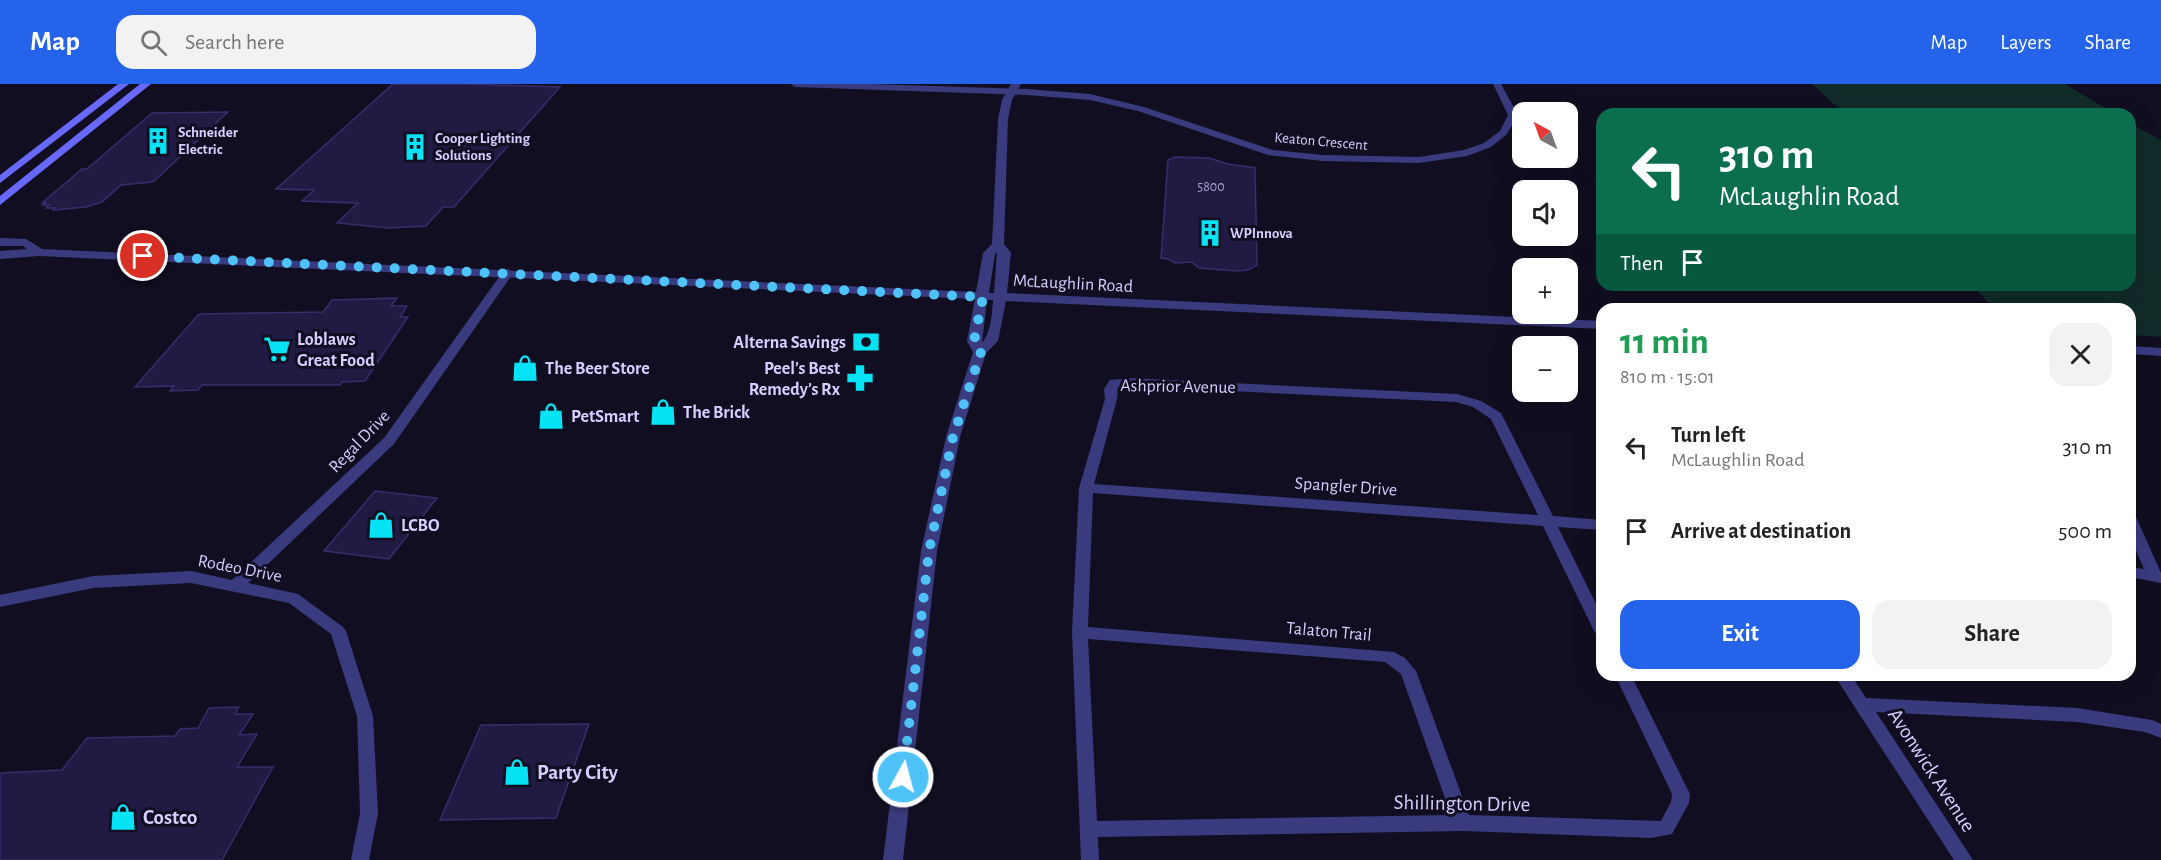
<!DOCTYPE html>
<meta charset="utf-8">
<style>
:root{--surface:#fff;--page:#f2f2f2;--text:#222;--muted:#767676;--accent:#2563eb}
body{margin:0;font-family:"Alegreya Sans",sans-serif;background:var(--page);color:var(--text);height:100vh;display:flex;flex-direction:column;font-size:22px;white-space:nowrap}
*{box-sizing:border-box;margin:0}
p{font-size:20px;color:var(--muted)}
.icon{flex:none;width:33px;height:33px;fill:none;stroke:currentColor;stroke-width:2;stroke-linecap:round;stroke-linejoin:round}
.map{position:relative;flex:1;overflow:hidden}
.sheet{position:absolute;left:1596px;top:219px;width:540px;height:378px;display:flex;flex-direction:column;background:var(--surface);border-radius:18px;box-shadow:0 6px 24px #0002}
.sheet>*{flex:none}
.guide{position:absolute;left:1596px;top:24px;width:540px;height:183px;border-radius:18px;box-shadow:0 6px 24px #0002;background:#0b6e4f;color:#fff;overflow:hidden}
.needle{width:39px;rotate:319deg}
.fabs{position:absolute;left:1512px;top:18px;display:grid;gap:12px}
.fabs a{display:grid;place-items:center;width:66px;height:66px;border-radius:12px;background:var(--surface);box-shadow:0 6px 24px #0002;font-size:30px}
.pin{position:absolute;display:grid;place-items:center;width:51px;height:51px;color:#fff;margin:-26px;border:3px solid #fff;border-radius:50%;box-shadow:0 2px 6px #0007}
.me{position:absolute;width:66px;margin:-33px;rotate:7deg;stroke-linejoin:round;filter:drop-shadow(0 0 4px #0008)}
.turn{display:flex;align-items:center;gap:21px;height:126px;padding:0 24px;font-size:27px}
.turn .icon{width:78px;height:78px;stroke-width:2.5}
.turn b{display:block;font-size:42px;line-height:51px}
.then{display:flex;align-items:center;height:57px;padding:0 24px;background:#0003;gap:12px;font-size:22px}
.round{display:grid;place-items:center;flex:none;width:63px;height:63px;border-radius:18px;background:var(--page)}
.summary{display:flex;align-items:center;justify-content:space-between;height:102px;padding:0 24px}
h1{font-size:36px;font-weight:600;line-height:45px;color:#1e9e55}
.button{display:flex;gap:12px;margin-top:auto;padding:12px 24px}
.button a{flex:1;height:69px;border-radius:18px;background:var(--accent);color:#fff;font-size:24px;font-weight:600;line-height:69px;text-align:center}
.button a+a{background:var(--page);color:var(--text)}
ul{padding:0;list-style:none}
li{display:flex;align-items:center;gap:18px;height:84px;padding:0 24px}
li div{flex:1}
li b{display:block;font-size:22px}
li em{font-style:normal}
header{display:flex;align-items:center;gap:36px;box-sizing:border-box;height:84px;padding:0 30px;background:var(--accent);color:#fff}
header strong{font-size:28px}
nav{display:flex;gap:33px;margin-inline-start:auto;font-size:21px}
.search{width:420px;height:54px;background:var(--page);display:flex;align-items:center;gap:15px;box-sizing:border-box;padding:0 21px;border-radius:18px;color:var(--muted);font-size:22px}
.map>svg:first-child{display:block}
</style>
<header>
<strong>Map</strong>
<div class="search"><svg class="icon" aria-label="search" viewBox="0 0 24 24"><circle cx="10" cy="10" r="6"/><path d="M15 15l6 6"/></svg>Search here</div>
<nav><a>Map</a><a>Layers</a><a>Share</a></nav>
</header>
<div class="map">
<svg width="2161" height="776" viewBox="0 0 2161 776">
<rect width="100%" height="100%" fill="#110e21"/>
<path fill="#112b29" d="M1812 0H2065L2115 30H1845Z
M2130 39 2161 56V253L2130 251V225H1994L1972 201H2130Z"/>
<path fill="#211a42" stroke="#382d6d" stroke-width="1.5" d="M393 0H466L560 3 454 123H443L426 142 389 144 337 139 358 119 302 117 314 106 276 105Z
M228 28 153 98 121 101 102 118 86 123 53 126 55 124H46L49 121H43L46 119H42L82 85H87L152 29Z
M1175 73 1209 74 1228 80 1255 84 1257 181 1248 186 1237 187 1199 184 1191 178 1175 179 1168 175 1161 174 1168 76Z
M397 214 391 222H407L400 233H408L365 297 342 298 340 301H202L198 306 170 307 174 302 135 303 199 230 323 228 332 216Z
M375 407 437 414 389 475 324 467Z
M239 623 235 630H253L239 651 257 650 237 683H273L222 776H0V689L62 686 87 654 175 652 180 645 198 644 209 624Z
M589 640 556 734 440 736 481 641Z"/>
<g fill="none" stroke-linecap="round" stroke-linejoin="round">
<path fill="#3a3a7f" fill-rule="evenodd" d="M791 0H871L1027 5 1090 10 1144 23 1273 66 1323 71 1419 73 1464 66 1484 59 1500 47 1508 31 1493 0H1501L1518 31 1507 50 1491 63 1467 72 1419 79 1323 77 1268 71 1138 27 1090 16 1027 11 795 3Z
M508 185 514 188 394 360 248 499 298 510 343 543 346 547 373 632 378 729 369 776H351L360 729 357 632 331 550 289 519 191 499 93 504 0 523V511L93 492 191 487 232 496 384 354 504 186Z
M1129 294 1457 310 1481 317 1501 329 1553 432 1602 436V446L1558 443 1602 532V553L1597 551 1594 547 1543 442 1093 409 1088 543 1394 568 1405 574 1416 587 1469 731 1661 737 1671 718 1672 710 1615 591H1631L1690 710 1689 719 1672 750 1651 754 1463 747 1098 753 1099 776H1081L1072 548 1079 404 1105 315 1104 305 1110 296ZM1129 302 1456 318 1473 323 1491 335 1538 431 1094 400 1117 315 1118 303ZM1088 555 1385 578 1401 590 1451 731 1097 737Z
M2130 430 2135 431 2137 435 2161 489V499L2130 493V483L2144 485 2130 452Z
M1834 591H1851L1866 614 2077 624 2152 636 2161 640V654L2145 648 2077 638 1876 628 1973 776H1954Z"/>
<path fill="#3a3a7f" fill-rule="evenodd" d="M1011 0H1021L1012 16 1008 35 1004 160 1011 169 1007 209 1602 237V245L1006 217 998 257 986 269 960 353 937 467 903 776H883L921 467 946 353 973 268 967 257 975 215 39 172 0 175V167L27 165 23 162H0V154L26 155 42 165 976 208 983 169 992 160 998 35 1002 16ZM997 168 994 209H989L995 170ZM987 216H993C992 230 991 248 982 259Z
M2130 262 2161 264V272L2130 270Z"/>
<path fill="#6869fc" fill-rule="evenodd" d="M118 0H129L0 99V91Z
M140 0H151L0 121V112Z"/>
</g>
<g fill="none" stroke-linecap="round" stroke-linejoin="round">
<path stroke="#4fc3f7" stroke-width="10" stroke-dasharray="0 18" d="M143 172 983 213 974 257 981 268 953 353 929 467 903 693"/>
</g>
<defs>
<symbol id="building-bare" viewBox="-9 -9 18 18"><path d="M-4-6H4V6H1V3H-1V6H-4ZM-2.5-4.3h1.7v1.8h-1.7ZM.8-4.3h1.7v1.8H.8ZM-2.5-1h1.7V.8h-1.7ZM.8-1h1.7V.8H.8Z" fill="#05e3f4" stroke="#110e21" stroke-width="2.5" paint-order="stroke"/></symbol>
<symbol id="bank-bare" viewBox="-9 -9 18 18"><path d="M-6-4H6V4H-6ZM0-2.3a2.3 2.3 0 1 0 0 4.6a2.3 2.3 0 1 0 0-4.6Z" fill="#05e3f4" stroke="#110e21" stroke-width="2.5" paint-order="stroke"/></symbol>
<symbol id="supermarket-bare" viewBox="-9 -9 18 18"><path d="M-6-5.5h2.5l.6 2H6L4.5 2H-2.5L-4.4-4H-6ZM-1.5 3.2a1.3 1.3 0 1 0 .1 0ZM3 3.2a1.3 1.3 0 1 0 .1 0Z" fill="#05e3f4" stroke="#110e21" stroke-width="2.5" paint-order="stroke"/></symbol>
<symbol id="shop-bare" viewBox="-9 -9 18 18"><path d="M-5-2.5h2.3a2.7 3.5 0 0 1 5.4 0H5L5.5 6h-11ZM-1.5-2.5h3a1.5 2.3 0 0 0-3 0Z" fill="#05e3f4" stroke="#110e21" stroke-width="2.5" paint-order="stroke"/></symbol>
<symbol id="pharmacy-bare" viewBox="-9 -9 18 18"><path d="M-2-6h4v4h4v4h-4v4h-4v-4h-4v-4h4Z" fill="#05e3f4" stroke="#110e21" stroke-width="2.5" paint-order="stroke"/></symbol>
</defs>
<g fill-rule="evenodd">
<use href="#building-bare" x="139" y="38" width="38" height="38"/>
<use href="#building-bare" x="396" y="44" width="38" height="38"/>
<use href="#building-bare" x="1191" y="130" width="38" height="38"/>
<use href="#bank-bare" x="847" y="239" width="38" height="38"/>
<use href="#supermarket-bare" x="258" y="246" width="38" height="38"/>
<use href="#shop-bare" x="506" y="265" width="38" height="38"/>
<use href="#pharmacy-bare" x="841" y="275" width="38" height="38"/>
<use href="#shop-bare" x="644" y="309" width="38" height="38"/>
<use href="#shop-bare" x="532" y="313" width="38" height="38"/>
<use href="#shop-bare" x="362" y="422" width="38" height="38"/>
<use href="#shop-bare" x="498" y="669" width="38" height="38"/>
<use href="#shop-bare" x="104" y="714" width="38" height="38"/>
</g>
<g text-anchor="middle" stroke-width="6" stroke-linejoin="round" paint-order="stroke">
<g font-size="14" fill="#a6a2cf">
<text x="1211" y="107">5800</text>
</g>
<g font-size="15" font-weight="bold" fill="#d3cffe" stroke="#110e21" text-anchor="start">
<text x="178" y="53">Schneider<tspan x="178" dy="17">Electric</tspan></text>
<text x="435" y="59">Cooper Lighting<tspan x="435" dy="17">Solutions</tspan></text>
<text x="1230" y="154">WPInnova</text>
</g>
<g font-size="15" fill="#d3cffe" stroke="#110e21">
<text transform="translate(1321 57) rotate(5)" y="5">Keaton Crescent</text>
</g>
<g font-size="18" fill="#d3cffe" stroke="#110e21">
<text transform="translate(1073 199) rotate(3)" y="6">McLaughlin Road</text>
<text transform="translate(1178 302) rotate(1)" y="6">Ashprior Avenue</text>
<text transform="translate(359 357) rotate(-46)" y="6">Regal Drive</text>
<text transform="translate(1346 402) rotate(4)" y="6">Spangler Drive</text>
<text transform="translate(240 484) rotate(11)" y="6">Rodeo Drive</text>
<text transform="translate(1329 547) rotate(5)" y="6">Talaton Trail</text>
</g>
<g font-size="18" font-weight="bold" fill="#d3cffe" stroke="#110e21" text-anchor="start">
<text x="297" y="261">Loblaws<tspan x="297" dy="21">Great Food</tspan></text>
<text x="846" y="264" text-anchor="end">Alterna Savings</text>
<text x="545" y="290">The Beer Store</text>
<text x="840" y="290" text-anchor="end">Peel’s Best<tspan x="840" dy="21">Remedy’s Rx</tspan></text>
<text x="683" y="334">The Brick</text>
<text x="571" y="338">PetSmart</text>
<text x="401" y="447">LCBO</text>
</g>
<g font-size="21" fill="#d3cffe" stroke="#110e21">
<text transform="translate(1932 686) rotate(57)" y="7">Avonwick Avenue</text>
<text transform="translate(1462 719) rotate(1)" y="7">Shillington Drive</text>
</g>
<g font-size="21" font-weight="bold" fill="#d3cffe" stroke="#110e21" text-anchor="start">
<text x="537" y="695">Party City</text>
<text x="143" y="740">Costco</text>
</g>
</g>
</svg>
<div class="fabs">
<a><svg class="needle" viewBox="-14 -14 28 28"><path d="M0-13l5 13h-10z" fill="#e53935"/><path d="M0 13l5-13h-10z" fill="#767676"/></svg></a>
<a><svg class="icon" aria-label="sound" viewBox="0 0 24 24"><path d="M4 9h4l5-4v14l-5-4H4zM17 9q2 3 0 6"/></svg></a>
<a>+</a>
<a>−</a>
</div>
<div class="pin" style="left:143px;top:172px;background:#d93025"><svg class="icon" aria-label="arrive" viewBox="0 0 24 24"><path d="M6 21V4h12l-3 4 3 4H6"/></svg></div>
<svg class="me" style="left:903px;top:693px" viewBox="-20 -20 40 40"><circle r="17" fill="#4fc3f7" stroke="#fff" stroke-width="3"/><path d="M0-11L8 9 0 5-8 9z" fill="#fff"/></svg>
<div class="guide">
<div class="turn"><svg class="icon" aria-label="left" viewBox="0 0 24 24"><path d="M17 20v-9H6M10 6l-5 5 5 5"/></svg><div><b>310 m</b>McLaughlin Road</div></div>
<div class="then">Then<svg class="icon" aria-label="arrive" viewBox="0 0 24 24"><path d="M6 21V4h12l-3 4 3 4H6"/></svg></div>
</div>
<section class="sheet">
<div class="summary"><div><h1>11 min</h1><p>810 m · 15:01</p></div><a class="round"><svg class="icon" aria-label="close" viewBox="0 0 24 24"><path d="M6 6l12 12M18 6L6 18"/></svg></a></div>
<ul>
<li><svg class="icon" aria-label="left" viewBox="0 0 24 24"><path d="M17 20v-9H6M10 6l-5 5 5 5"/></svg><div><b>Turn left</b><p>McLaughlin Road</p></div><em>310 m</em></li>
<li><svg class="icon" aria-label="arrive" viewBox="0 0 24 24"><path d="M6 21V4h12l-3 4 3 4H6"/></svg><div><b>Arrive at destination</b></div><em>500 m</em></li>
</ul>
<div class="button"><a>Exit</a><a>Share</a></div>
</section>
</div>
